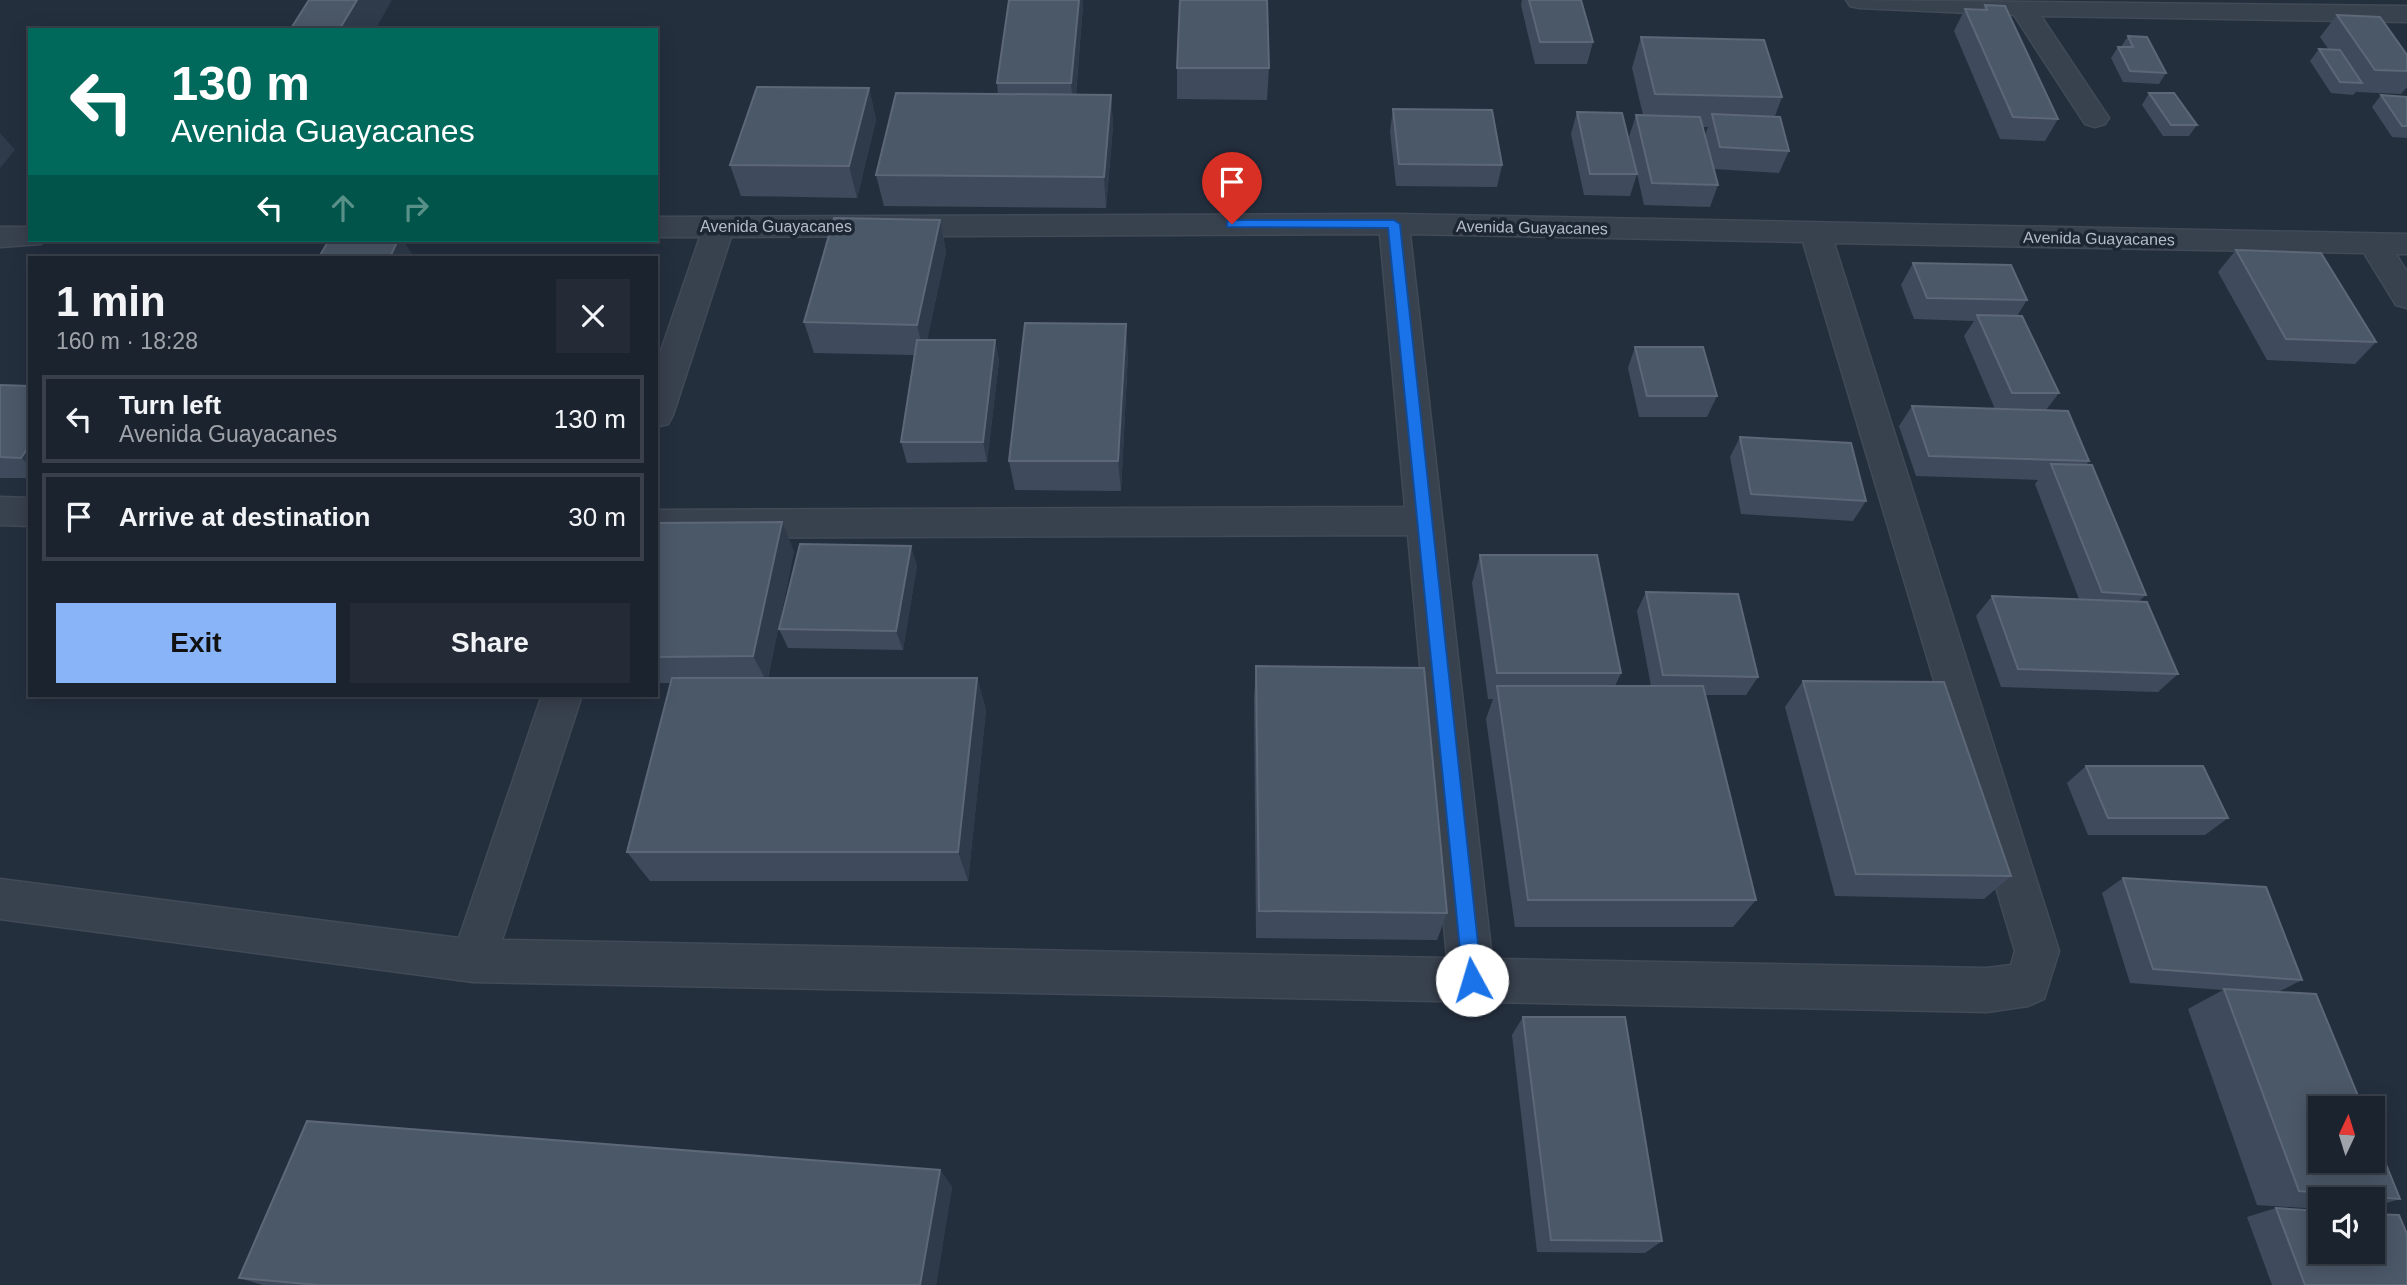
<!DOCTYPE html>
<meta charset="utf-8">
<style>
:root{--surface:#1b232e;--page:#242b36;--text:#f1f3f6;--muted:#a0a4aa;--line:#39404a;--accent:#8ab4f8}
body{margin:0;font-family:Helvetica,sans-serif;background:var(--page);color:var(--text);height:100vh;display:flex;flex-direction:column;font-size:26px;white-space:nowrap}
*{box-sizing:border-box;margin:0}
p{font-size:23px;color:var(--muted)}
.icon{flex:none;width:38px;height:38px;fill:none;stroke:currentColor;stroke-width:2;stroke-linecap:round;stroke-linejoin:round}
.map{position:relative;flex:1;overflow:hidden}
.details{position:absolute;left:28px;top:256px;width:630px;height:441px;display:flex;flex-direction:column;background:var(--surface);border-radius:0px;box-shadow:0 4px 18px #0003,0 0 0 2px var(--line)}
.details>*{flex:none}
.hud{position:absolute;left:28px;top:28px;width:630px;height:214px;border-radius:0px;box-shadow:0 4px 18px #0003,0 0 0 2px var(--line);background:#00695c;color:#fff;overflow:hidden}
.needle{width:46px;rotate:4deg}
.tools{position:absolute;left:2308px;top:1096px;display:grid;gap:14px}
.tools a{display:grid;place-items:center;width:77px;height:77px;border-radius:0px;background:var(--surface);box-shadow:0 4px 18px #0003,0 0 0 2px var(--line);font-size:35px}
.pin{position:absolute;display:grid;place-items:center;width:60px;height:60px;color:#fff;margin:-72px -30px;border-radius:50% 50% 50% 0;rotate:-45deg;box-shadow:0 0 7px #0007}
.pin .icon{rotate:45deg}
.me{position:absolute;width:77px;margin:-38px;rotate:354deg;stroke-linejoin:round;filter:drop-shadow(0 0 5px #0008)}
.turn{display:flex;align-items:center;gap:24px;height:147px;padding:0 28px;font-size:32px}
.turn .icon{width:91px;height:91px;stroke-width:2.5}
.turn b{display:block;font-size:49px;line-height:60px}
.lanes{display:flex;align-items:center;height:66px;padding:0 28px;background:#0003;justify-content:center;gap:35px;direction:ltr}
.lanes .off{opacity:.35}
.round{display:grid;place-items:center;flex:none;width:74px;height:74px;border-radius:0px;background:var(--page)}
.head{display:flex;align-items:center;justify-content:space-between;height:119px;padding:0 28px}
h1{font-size:42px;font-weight:600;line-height:52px}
.action{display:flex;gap:14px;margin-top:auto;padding:14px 28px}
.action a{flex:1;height:80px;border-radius:0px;background:var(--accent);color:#111;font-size:28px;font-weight:600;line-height:80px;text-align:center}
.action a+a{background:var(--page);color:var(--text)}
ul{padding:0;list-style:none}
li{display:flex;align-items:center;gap:21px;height:88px;margin:0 14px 10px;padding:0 14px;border:4px solid var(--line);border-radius:0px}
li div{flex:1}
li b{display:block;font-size:26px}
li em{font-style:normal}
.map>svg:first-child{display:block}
</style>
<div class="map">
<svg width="2407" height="1285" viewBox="0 0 2407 1285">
<rect width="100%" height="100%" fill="#242f3e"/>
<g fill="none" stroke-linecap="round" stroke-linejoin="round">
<defs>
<path id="minor" d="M1846 0 2407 6V22L2041 16 2109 118 2105 124 2095 127 2085 124 2014 15 1859 8 1850 6Z
M1394 214 2407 234V254H2396L2407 272V308L2396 305 2364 253 1834 243 2059 951 2044 999 2028 1006 1987 1012 473 982 0 919V879L459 938 542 695H582L502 940 1447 958 1408 535 656 538V510L1405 507 1380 234 731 237 673 415 668 424 656 427V365L700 237H656V217ZM1410 234 1803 242 2015 951 2011 965 1987 968 1492 959Z
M0 227H30V240H44L41 244 0 247Z
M0 497 30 498V526L0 525Z"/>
</defs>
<use href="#minor" stroke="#414a57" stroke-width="3"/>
<use href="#minor" fill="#38414e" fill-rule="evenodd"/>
</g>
<path fill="#3f4b5c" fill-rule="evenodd" d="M1522 0H1581L1593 42 1587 64H1535L1521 5Z
M1083 5 1076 94 1111 95 1113 126 1106 208 884 206 876 175 998 94 997 83Z
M1985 5 2058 119 2045 141 2000 139 1954 31 1965 9 1982 10Z
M2337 15 2407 55V87L2401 94 2357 92V91L2353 95 2331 93 2310 61 2319 49 2329 50 2320 37Z
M2128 36 2166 73 2159 84 2123 82 2111 58 2118 47H2121Z
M1641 37 1782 97 1775 116 1789 151 1779 173 1714 169 1718 185 1710 207 1644 205 1629 137 1636 115H1643L1632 68ZM1703 127H1708L1705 135Z
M1177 68H1269L1267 100 1177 99Z
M869 88 876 120 857 198 741 196 730 165Z
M2149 93 2197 125 2189 136H2163L2142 105Z
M2381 95 2407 97V138L2392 137 2372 107Z
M1393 109 1502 165 1497 187 1396 186 1390 131Z
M1577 112 1637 174 1630 196 1584 195 1571 134Z
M940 220 946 252 927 340H995L999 361 987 462 907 463 901 442 914 355 814 353 804 322Z
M2236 250 2376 342 2355 364 2267 360 2218 272Z
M1913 263 2027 300 2017 316 2059 393 2046 410 2089 461 2086 465 2146 595 2139 601 2178 674 2158 692 2001 687 1976 616 1992 596 2079 599 2035 484 2038 480 1916 476 1899 426 1912 406 1995 409 1964 336 1974 321 1914 319 1901 285Z
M1635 347 1717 396 1707 417H1639L1628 368Z
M1128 354 1121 491 1015 490 1009 461Z
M0 385 30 386V478H0Z
M1740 437 1866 501 1853 521 1741 514 1730 457Z
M656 523 794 551 768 678H977L986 710 968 881H650L627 852 671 683H656Z
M1480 555 1621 673 1615 686H1651L1637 611 1646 592 1758 677 1746 695H1705L1756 900 1733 927H1515L1486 719 1493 699H1488L1472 583Z
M917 565 903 650 788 648 779 629Z
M1256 666 1447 913 1437 940 1256 938 1254 699Z
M1803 681 2011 876 1984 899 1835 896 1785 707Z
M2086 766 2228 818 2205 835H2088L2067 783Z
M2123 878 2302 980 2278 992 2400 1199 2373 1207V1199H2320V1209L2257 1205 2188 1009 2223 990 2130 983 2102 893Z
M1523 1017 1662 1241 1645 1253 1537 1252 1512 1035Z
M940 1170 952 1187 936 1285H263L239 1278Z
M2276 1208 2407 1285H2272L2247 1217Z"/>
<path fill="#2f3b4b" d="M357 0H392L375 30H339Z
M1079 0H1083V5L1074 115 1071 83Z
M869 88 876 120 857 198 849 166Z
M1111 95 1113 126 1106 208 1104 177Z
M0 133 15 150 0 168Z
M940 220 946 252 924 355 917 325Z
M398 240H403L414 257H390Z
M1126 324 1128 354 1121 491 1118 461Z
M995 340 999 361 987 462 983 442Z
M30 445V458H25L30 462V465L21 458Z
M782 522 794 551 767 682 753 656Z
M911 546 917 565 903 650 896 631Z
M977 678 986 710 968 881 958 852Z
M940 1170 952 1187 936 1285H920Z"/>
<path fill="#4b5868" stroke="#5c6777" stroke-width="2" d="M309 0H357L339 30H290Z
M1009 0H1079L1071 83H997Z
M1180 0H1267L1269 68H1177Z
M1529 0H1581L1593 42H1540Z
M1985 5 2005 6 2058 119 2013 117 1965 9 1987 10Z
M2337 15 2380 17 2407 55V71L2375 70Z
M2128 36 2147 37 2166 73 2130 71 2118 47H2133Z
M1641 37 1764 40 1782 97 1655 94Z
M2319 49 2340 50 2362 83 2340 82Z
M757 87 869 88 849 166 730 165Z
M896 93 1111 95 1104 177 876 175Z
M2149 93H2174L2197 125H2171Z
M2381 95 2407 97V126H2402Z
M1393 109 1492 110 1502 165 1399 164Z
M1577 112 1622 113 1637 174H1590Z
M1712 114 1780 117 1789 151 1720 147Z
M1636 115 1700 117 1718 185 1652 183Z
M834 218 940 220 917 325 804 322Z
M329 240H398L390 257H319Z
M2236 250 2321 253 2376 342 2286 339Z
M1913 263 2011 265 2027 300 1927 298Z
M1977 315 2022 316 2059 393H2012Z
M1025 323 1126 324 1118 461H1009Z
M917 340H995L983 442H901Z
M1635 347H1703L1717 396H1647Z
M0 385 30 386V445L21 458 0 457Z
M1912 406 2068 411 2089 461 1929 456Z
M1740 437 1851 443 1866 501 1751 494Z
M2051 464 2092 465 2146 595 2102 592Z
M782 522 753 656 656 657V523Z
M800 544 911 546 896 631 779 629Z
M1480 555H1597L1621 673H1497Z
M1646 592 1738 594 1758 677 1663 675Z
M1992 596 2147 602 2178 674 2018 669Z
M1256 666 1424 668 1447 913 1259 911Z
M672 678H977L958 852H627Z
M1803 681 1944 682 2011 876 1856 874Z
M1497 686H1703L1756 900H1528Z
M2086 766H2203L2228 818H2108Z
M2123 878 2266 887 2302 980 2153 969Z
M2224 989 2316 994 2363 1108H2320V1160H2373V1132L2400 1199 2299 1191Z
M1523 1017H1625L1662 1241 1551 1240Z
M307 1121 940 1170 920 1285H318L239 1278Z
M2276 1208 2320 1211V1251H2373V1214L2399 1215 2407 1234V1285H2305Z"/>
<path fill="#1a73e8" stroke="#114b97" stroke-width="2" d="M1232 220H1394L1400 224 1482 980 1479 987 1472 989 1466 987 1463 980 1388 228 1227 227V221Z"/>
<g text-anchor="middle" stroke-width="7" stroke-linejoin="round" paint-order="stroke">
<g font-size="16" fill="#b4bcc9" stroke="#1d2633">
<text x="776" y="232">Avenida Guayacanes</text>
<text transform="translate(1532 227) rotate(1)" y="6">Avenida Guayacanes</text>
<text transform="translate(2099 238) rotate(1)" y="6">Avenida Guayacanes</text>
</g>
</g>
</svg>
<div class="tools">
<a><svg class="needle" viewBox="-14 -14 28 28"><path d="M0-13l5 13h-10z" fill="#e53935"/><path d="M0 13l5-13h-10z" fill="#a0a4aa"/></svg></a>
<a><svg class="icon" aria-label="sound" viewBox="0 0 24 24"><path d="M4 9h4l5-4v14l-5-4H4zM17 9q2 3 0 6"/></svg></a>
</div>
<div class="pin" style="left:1232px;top:224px;background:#d93025"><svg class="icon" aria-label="arrive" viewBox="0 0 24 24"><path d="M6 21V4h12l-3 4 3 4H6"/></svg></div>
<svg class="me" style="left:1472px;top:980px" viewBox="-20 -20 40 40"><circle r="19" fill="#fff"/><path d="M0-13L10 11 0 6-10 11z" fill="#1a73e8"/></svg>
<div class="hud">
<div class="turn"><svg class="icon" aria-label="left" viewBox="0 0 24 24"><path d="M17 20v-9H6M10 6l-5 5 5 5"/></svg><div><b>130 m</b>Avenida Guayacanes</div></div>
<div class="lanes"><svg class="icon" aria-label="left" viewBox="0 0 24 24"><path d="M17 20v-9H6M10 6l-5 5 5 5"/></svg><svg class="icon off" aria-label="ahead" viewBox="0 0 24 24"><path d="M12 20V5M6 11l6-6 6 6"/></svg><svg class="icon off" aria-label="right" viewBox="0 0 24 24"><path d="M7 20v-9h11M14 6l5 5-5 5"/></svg></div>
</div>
<section class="details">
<div class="head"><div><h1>1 min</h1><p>160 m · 18:28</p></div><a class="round"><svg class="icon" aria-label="close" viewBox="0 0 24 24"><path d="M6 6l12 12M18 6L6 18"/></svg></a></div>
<ul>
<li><svg class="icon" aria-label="left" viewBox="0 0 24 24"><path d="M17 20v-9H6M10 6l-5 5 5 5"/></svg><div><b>Turn left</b><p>Avenida Guayacanes</p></div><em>130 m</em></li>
<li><svg class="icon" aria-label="arrive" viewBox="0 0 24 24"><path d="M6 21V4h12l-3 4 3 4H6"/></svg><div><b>Arrive at destination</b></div><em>30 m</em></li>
</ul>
<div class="action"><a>Exit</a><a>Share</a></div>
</section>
</div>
